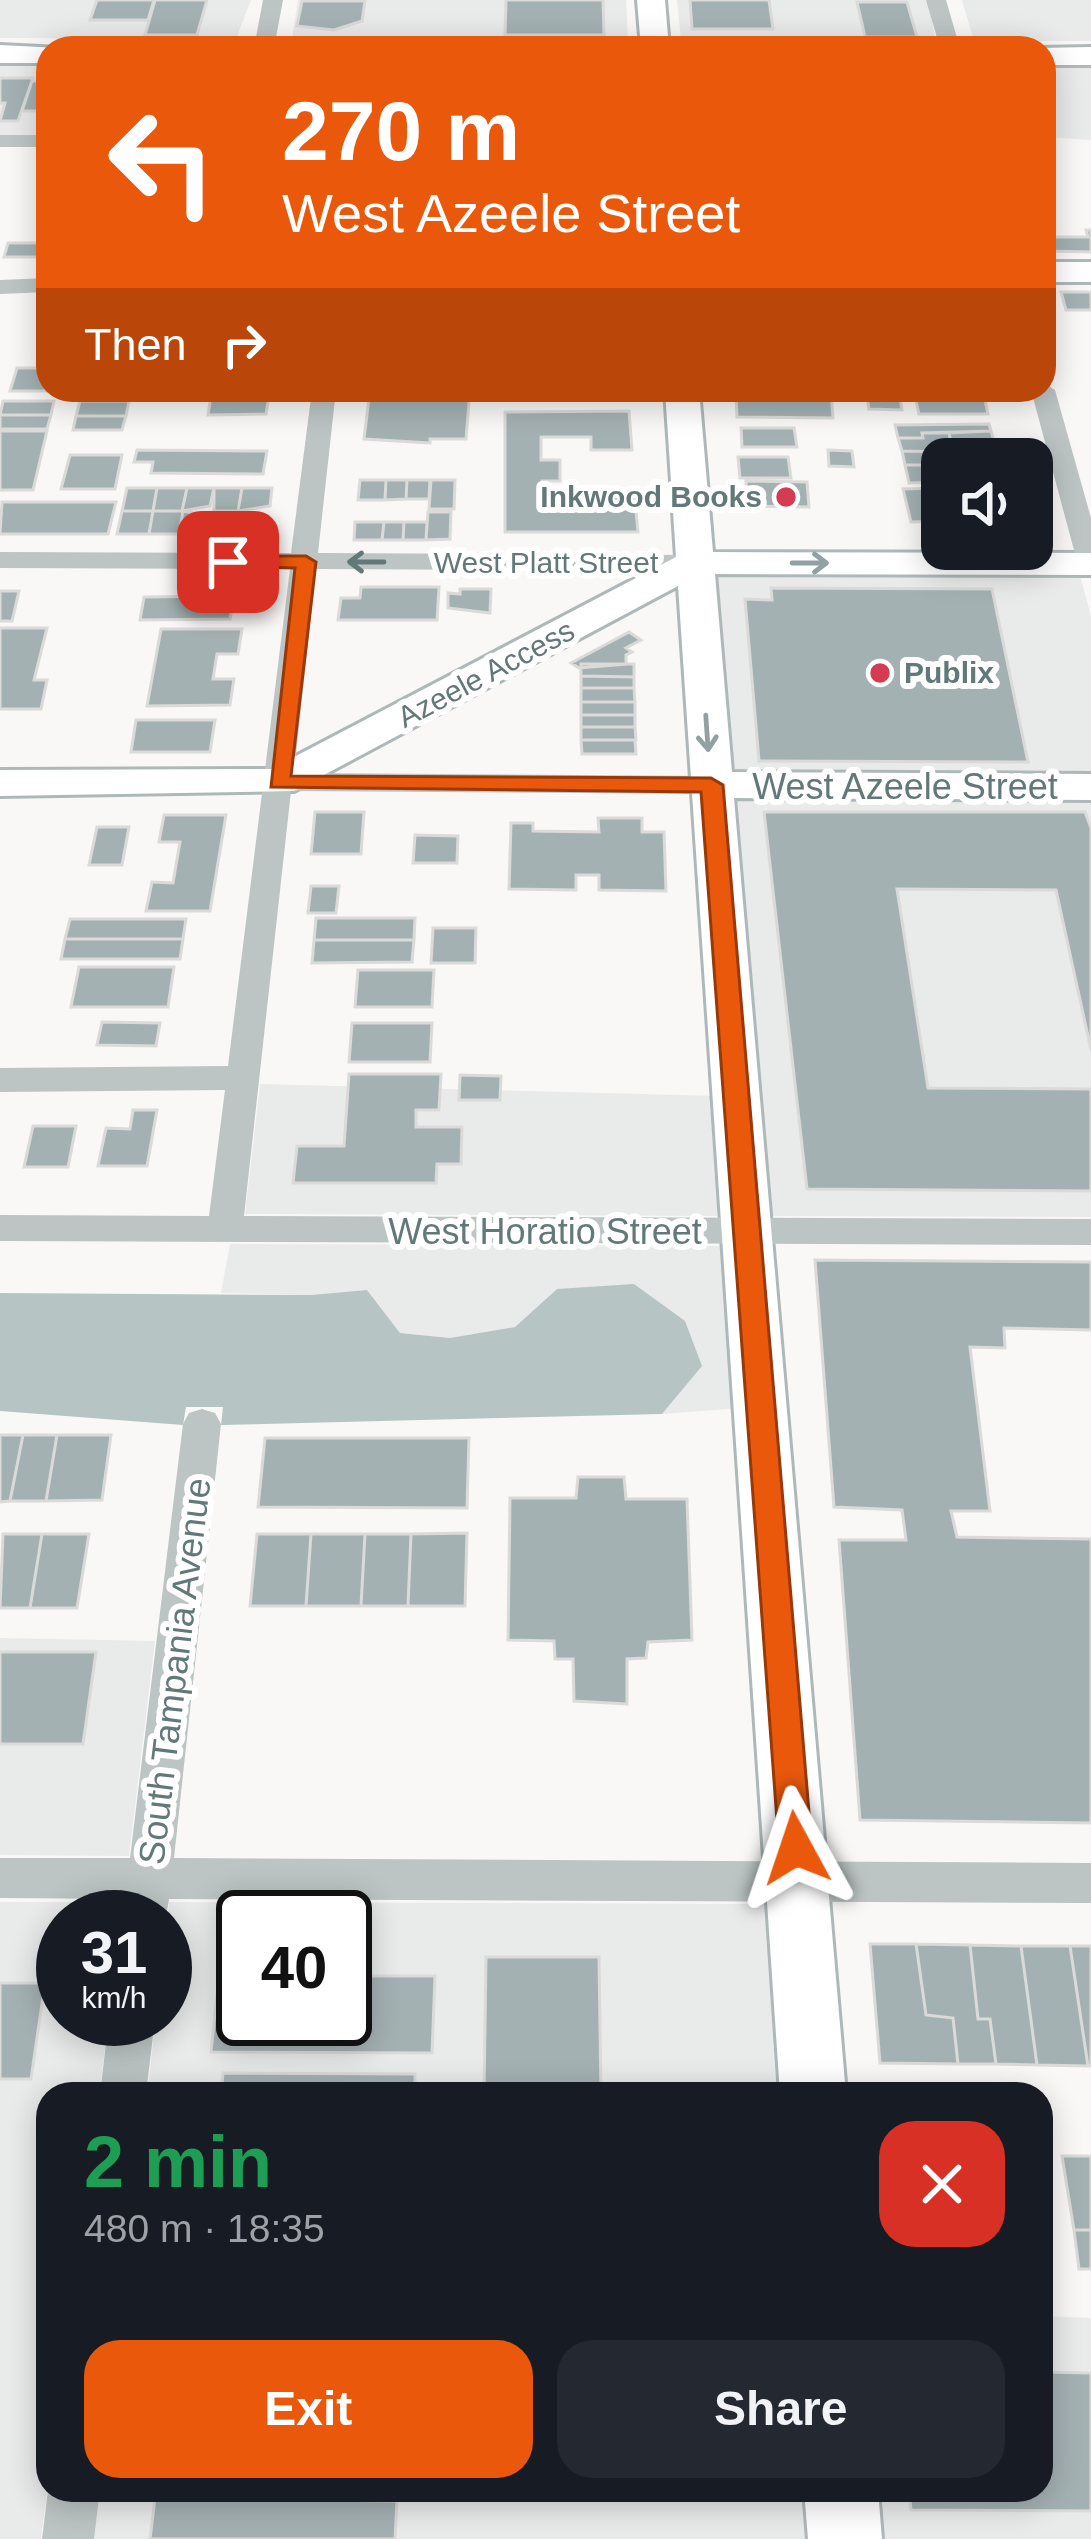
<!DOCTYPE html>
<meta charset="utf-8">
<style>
:root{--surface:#171b24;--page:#242831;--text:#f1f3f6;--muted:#9ea1a6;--accent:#ea580c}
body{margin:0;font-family:Arial,sans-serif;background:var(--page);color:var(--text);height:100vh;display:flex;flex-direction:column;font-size:45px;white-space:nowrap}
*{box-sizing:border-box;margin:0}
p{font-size:39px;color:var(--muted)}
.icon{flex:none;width:66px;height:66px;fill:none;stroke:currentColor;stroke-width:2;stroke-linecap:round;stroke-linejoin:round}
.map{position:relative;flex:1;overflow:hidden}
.panel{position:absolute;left:36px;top:2082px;width:1017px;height:420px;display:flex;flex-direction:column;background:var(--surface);border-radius:36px;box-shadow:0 6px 30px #0003}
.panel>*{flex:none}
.guide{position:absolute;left:36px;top:36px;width:1020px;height:366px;border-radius:36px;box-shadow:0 6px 30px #0003;background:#ea580c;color:#fff;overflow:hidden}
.buttons{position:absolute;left:921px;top:438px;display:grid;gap:24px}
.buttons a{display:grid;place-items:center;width:132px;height:132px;border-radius:24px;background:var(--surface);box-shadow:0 6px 30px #0003;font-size:60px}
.speed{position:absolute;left:36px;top:1890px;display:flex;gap:24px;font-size:60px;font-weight:700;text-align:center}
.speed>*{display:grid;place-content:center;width:156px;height:156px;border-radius:50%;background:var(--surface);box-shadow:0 6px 30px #0003;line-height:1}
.speed small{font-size:30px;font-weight:400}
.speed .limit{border:6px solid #111;border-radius:18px;background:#fff;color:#111}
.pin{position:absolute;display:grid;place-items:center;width:102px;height:102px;color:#fff;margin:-51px;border-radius:24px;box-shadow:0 6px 18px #0006}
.me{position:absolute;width:132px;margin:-66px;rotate:355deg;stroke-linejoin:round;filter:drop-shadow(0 0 9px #0008)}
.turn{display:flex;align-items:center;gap:42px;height:252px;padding:0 48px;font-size:54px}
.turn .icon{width:156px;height:156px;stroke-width:2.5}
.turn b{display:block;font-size:84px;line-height:102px}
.then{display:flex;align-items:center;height:114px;padding:0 48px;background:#0003;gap:24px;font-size:45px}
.round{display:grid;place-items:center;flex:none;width:126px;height:126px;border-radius:36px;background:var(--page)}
.overview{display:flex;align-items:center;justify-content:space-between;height:204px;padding:0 48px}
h1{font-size:72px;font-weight:700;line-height:90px;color:#1e9e55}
.primary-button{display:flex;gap:24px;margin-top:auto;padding:24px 48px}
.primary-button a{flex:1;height:138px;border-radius:36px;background:var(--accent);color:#fff;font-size:48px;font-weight:700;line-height:138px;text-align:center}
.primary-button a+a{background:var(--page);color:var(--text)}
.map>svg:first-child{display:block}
</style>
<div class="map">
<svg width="1091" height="2539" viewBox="0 0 1091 2539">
<rect width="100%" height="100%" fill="#f9f8f7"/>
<path fill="#e9eaea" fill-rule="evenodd" d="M0 0H251L236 39 0 38Z
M298 0H626L628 39H292Z
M677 0H928L935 37 681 39Z
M962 0H1091V41H974Z
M0 59H48V136L0 135Z
M1044 61H1091V140L1044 137Z
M709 572H1079L1091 616V777L725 774Z
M727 795 1091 798V1217L764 1216Z
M260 1084 719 1096 728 1216 245 1214Z
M230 1244 730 1246 741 1408 662 1414 702 1365 557 1289 515 1327 450 1338 400 1333 367 1290 311 1295 221 1293Z
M0 1638 155 1641 129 1856 0 1855Z
M0 1902H125L123 1917H63V2019H109L99 2094H48V2486L41 2539H0Z
M169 1902 777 1904 790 2094H147L156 2019H165ZM243 1917H345V2019H243Z
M1041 2316 1091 2318V2539H871L867 2490H1041Z
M100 2490H815L818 2539H94Z"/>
<path fill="#b6c5c3" d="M634 1284 685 1321 702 1366 662 1414 221 1425 223 1407H186L183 1425 0 1411V1293L311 1295 367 1290 400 1333 450 1338 515 1327 557 1289Z"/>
<path fill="#a4b1b2" stroke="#dadad9" stroke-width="3" d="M97 0H154L148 20H90Z
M155 0H207L197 35H145Z
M506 0H603L604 35H505Z
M690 0H769L773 29H692Z
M302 1H365L362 21 334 30 297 26Z
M857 2H907L917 37H865Z
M0 78H33L18 121H0L5 103H0Z
M32 81H48L46 111H22Z
M1086 230H1091V252L1044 251V237H1088Z
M43 236H48V257H4L8 243H42Z
M1061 292H1091V310H1066Z
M17 368H48L51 391H10Z
M370 390H470L466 439H430V443L364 439Z
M866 391 899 392 902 410 869 409Z
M736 393 831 394 833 418 737 417Z
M211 396H269L266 414 208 415Z
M915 396H984L988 414H919Z
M3 401H54L51 415H0Z
M80 401H129L126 416H76Z
M629 411 632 450H591V437H541V460H560V481H542V501H598V491L634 490 638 532H505V412Z
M0 415H51L47 429H0Z
M76 416H126L122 430H73Z
M989 424 991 431 922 433 923 438H898L895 425Z
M741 428H794L797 447H742Z
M0 431H47L33 490H0Z
M991 431 997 452H953L949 433Z
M922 433H949L953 452 902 451 898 438H923Z
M137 450 267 451 263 474 151 473 153 462H134Z
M828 450 852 451 854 467 829 466Z
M902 451 954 452 955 459H942V472H931L929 465H905Z
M70 455H122L115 489H61Z
M738 457H788L791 478H740Z
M905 465H929L931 472H942V482L909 483Z
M360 480H386L385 500H358Z
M386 480H407L406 499 385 500Z
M407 480H430L429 499H406Z
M431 480H455L454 509H429Z
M746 481 807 482 809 507 747 506Z
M127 488H157L153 511H122Z
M157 488H187L182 511H153Z
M187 488H214L210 506 182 511Z
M214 488H242L238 511H214Z
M242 488H272L270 506 238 511Z
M942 488V521L911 522 903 489Z
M2 502H116L108 534H0Z
M122 511H153L149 534H117Z
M153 511H183L179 534H149Z
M183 511 209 516 206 534H179Z
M214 511H238L234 534H206Z
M238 511 268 516 265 534H234Z
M428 512H451L450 539 426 540Z
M355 522H384L382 540H354Z
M384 522H404L403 540H382Z
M404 522H427L426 540H403Z
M361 587H439L437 620H338L341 598H360Z
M771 588 992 589 1028 762 759 761 745 599 772 600Z
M460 589H491L490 613 448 608V593L460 594Z
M0 591H19L12 621H0Z
M234 596 230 619 140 620 144 597Z
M0 628H47L34 680H47L41 709H0Z
M161 629H242L238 654H217L213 679H234L230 705 147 706Z
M629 632 641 640 626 648 632 652 626 655V664L579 668 571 663Z
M581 664H634V677L581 676Z
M581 676 634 677V688H581Z
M581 688H634L635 702H581Z
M581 702H635V715H581Z
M581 715H635V727H581Z
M136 720H215L210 752H131Z
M581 727H635L636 740H581Z
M581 740H635L636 754H582Z
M315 812H364L361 854H311Z
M764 812H1085L1091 828V1050L1056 890 897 889 928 1088 1091 1089V1191L807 1189Z
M164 815H226L210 911H146L152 882 173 883 180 842H159Z
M598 818H642V832H664L666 891 599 890V875H576V890L509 889 511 823H533V831L599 832Z
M97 827H129L122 865H89Z
M415 835 458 836 457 863H413Z
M311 886H339L336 913H308Z
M316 918H415L414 940H314Z
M70 919H186L183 939H65Z
M433 928H476L475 963H431Z
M65 939H183L180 959H61Z
M314 940H414L412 962 312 963Z
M79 967H174L168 1007H71Z
M358 970H434L432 1007H355Z
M102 1022 160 1023 156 1046 97 1045Z
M352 1023H432L430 1062H349Z
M349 1074H441L439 1110H416V1127H462L461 1164H437L436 1183H293L297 1146H344Z
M460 1075 501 1076 500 1100H459Z
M133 1110H157L147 1166H98L106 1128 130 1129Z
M33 1126H76L68 1167H24Z
M815 1260 1091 1262V1330L1004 1328 1005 1348 970 1347 990 1511H951L957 1537 1091 1539V1823L860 1820 839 1540H906L902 1510 834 1507Z
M0 1435H23L10 1501 0 1502Z
M23 1435H57L46 1501H10Z
M57 1435H111L102 1500 46 1501Z
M265 1438H469L467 1508 258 1507Z
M578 1477H624L626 1499H687L692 1640 648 1642 646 1658 627 1659V1704L574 1701 573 1659H555L554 1641 508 1640 510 1498H576Z
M467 1533 465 1606H408L411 1534Z
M3 1534H42L30 1608H0Z
M42 1534H89L77 1608H30Z
M257 1534H311L306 1606H250Z
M311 1534H365L361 1606H306Z
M365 1534H411L408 1606H361Z
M0 1652H96L83 1744H0Z
M870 1944H916L926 2015 953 2018 958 2064 880 2063Z
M916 1944 970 1945 978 2019H990L996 2064H958L953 2018 926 2015Z
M970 1945 1021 1946 1037 2065 996 2064 990 2019H978Z
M1021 1946H1070L1088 2066 1037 2065Z
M1070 1946H1091V2066H1088Z
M486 1957H599L601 2094H484Z
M219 1976H243V2019H345V1976H435L432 2053 211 2052Z
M0 1983H45L31 2079H0Z
M223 2073 415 2074V2094H221Z
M1062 2156H1091V2230H1074Z
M1074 2230H1091V2269H1079Z
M1041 2372 1091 2373V2511L911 2510 909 2490H1041Z
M155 2498 397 2501 395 2539H150Z"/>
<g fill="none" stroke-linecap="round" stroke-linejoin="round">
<defs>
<path id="secondary" d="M637 0H665L669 48H641Z
M1044 262H1091V282H1044Z
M665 390H699L713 552 1091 553V575L715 574 732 772 1091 774V800L734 798 846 2094H780L678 586 294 791 0 796V770L271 769 676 557Z
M804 2490H878L882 2539H808Z"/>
<path id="primary" d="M0 45 60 48H48V63H0Z
M1091 47V65H1044V48H1038Z"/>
</defs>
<use href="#secondary" stroke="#afb8b9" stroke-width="6"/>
<use href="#primary" stroke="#b0b8b9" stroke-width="6"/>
<path fill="#bcc4c4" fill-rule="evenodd" d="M263 0H283L274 48H254Z
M926 0H946L960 48H940Z
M0 135H48V147H0Z
M48 278V292L0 294V280Z
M1044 383 1055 390 1091 518V573L1078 565 1031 390H1044Z
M312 390H336L318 553 693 555 706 563 693 571 316 569 294 773 711 776 726 785 711 794 291 791 244 1216 1091 1219V1245L0 1241V1215L209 1216 225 1090 0 1092V1068L228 1066 290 569 0 568V552L291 553Z
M202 1409 215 1413 221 1424 174 1858 1091 1863V1903L169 1899 165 1922V1917H123L125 1899 0 1898V1858H130L183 1424 189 1413Z
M109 2019H155L146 2094H100Z
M48 2490H100L94 2539H42Z"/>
<use href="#secondary" fill="#fff" fill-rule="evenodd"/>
<use href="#primary" fill="#fff" fill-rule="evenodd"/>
</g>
<defs><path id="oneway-shaft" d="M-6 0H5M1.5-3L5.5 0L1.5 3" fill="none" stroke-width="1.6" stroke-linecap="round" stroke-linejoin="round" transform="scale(3)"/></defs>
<use stroke="#627879" href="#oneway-shaft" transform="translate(366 562) rotate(-180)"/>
<g stroke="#91a0a1">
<use href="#oneway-shaft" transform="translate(810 563)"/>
<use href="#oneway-shaft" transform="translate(707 733) rotate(86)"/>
</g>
<path fill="#ea580c" stroke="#983908" stroke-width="3" d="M228 556H306L316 562 291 776 711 778 723 785 812 1848 807 1859 796 1863 784 1859 779 1848 701 792 271 787 295 568 221 566V557Z"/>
<g fill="#d33c52" stroke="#fff" stroke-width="4.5">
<circle cx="786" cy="497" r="12"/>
<circle cx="880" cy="673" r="12"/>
</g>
<g text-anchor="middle" stroke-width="12" stroke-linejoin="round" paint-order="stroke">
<g font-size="30" font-weight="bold" fill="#627879" stroke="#fff" text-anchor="end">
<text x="762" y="507">Inkwood Books</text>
<text x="904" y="683" text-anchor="start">Publix</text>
</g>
<g font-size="30" fill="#627879" stroke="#fff">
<text x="546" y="573">West Platt Street</text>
<text transform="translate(486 674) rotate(-28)" y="10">Azeele Access</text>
</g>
<g font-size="36" fill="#627879" stroke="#fff">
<text x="905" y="799">West Azeele Street</text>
<text x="545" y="1244">West Horatio Street</text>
<text transform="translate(174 1671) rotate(-83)" y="13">South Tampania Avenue</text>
</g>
</g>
</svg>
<div class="buttons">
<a><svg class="icon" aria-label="sound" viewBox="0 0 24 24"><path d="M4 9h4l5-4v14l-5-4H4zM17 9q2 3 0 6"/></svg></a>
</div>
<div class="speed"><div>31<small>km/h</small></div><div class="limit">40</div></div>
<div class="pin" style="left:228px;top:562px;background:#d93025"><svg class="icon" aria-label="arrive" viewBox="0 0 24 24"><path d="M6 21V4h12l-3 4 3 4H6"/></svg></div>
<svg class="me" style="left:796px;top:1848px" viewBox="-20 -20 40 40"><path d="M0-17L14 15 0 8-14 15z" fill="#ea580c" stroke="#fff" stroke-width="4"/></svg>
<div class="guide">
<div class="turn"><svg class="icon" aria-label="left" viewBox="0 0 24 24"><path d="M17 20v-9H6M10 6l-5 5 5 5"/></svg><div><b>270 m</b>West Azeele Street</div></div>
<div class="then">Then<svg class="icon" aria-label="right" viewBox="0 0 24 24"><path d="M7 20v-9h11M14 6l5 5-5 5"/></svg></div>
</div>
<section class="panel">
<div class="overview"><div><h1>2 min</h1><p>480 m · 18:35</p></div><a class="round" style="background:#d93025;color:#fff"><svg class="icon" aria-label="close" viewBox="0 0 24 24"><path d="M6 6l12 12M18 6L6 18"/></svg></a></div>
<div class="primary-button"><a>Exit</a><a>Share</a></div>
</section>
</div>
